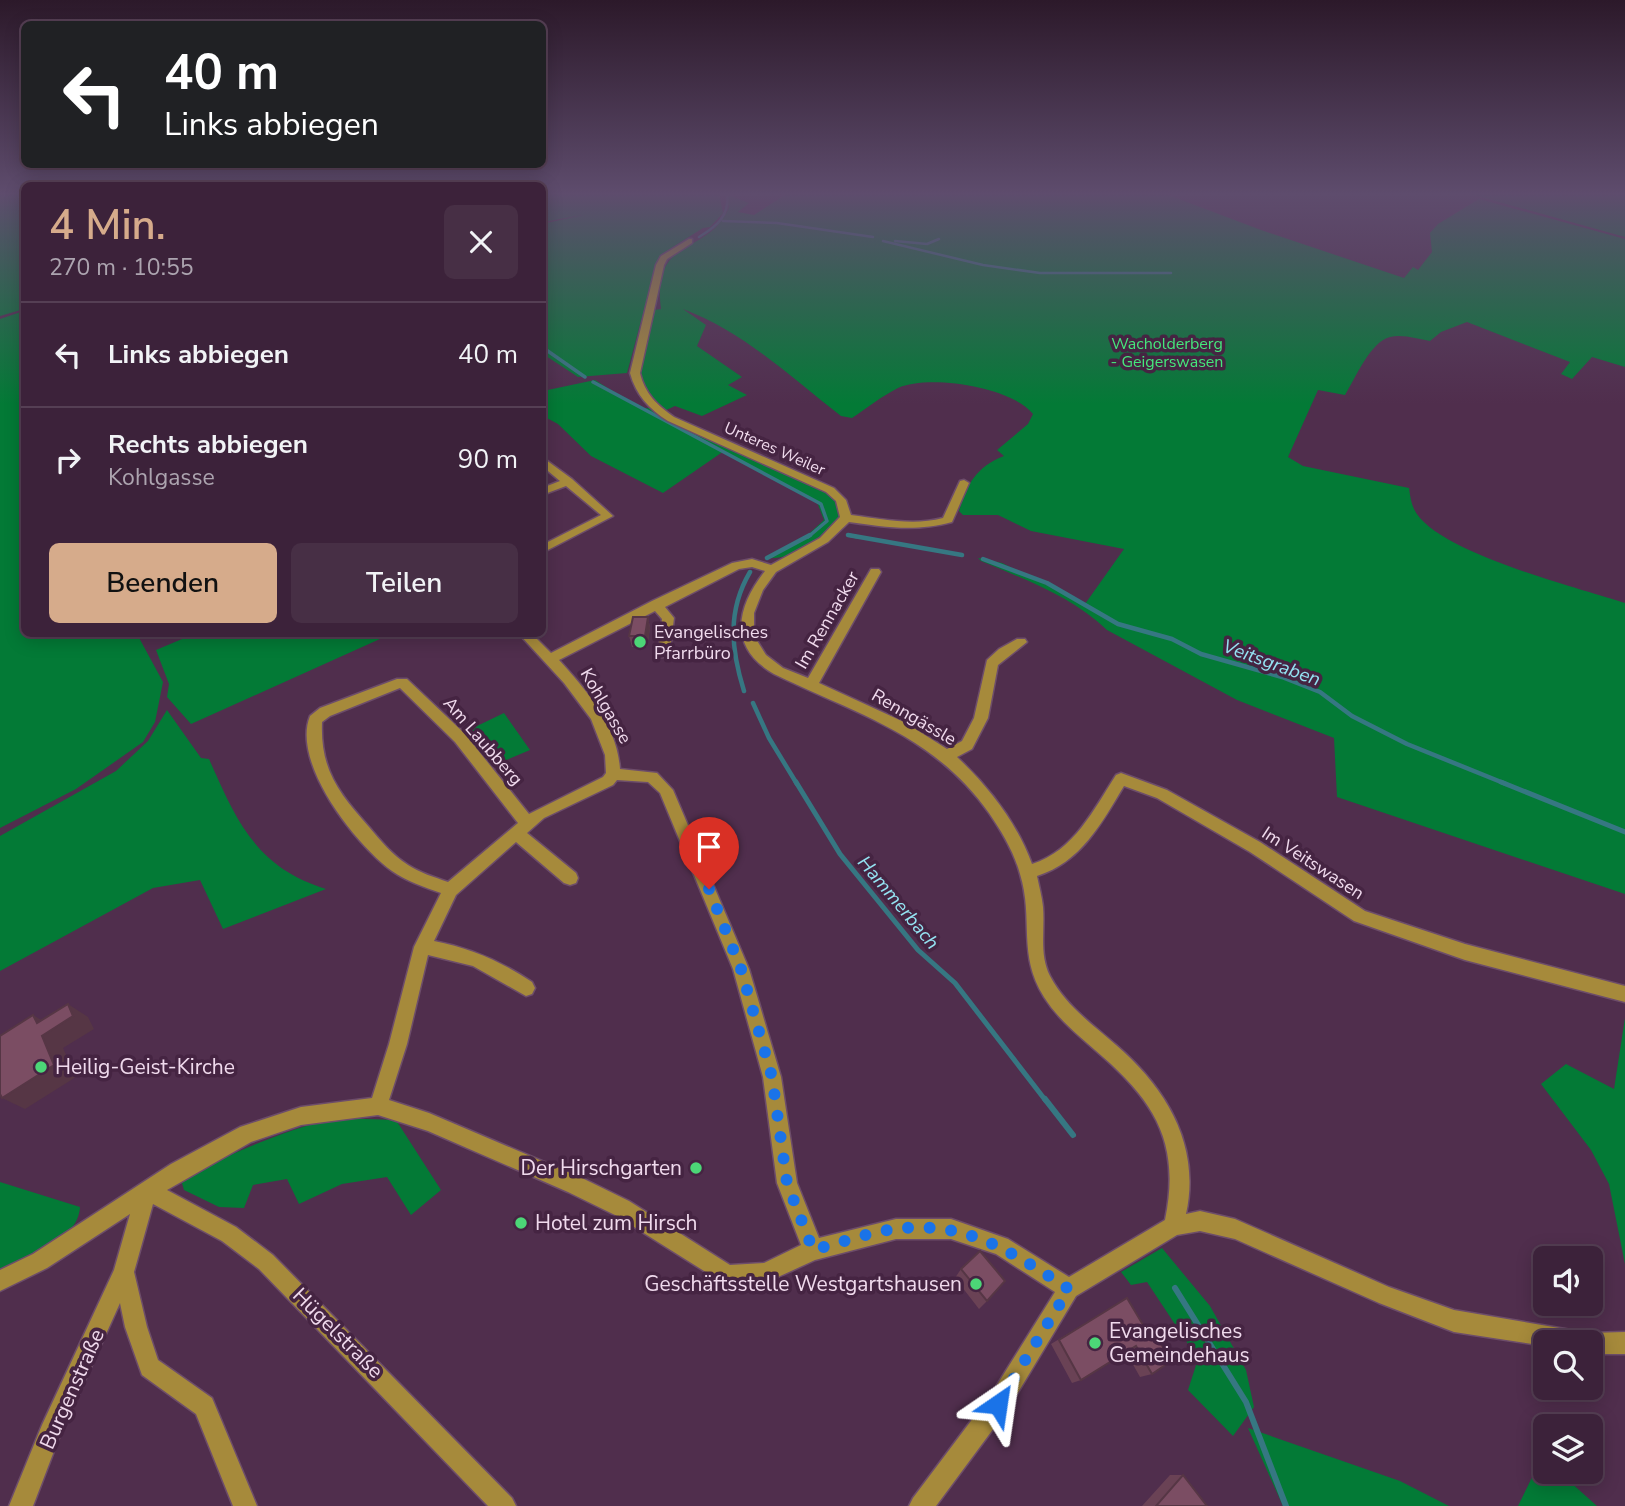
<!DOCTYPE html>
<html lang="de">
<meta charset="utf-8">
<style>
:root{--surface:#3c223a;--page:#472f45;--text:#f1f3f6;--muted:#aca4af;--line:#553f54;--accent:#d6ab8b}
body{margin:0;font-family:"Nunito Sans",sans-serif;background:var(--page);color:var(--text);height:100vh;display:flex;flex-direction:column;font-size:26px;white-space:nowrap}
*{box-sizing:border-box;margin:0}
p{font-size:23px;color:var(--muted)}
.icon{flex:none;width:38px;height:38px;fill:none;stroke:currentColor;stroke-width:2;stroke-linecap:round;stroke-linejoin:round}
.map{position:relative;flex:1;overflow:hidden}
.drawer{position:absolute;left:21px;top:182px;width:525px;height:455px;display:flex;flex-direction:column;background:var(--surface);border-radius:10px;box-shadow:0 4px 18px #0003,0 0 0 2px var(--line)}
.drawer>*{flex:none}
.guide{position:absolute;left:21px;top:21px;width:525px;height:147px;border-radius:10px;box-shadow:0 4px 18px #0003,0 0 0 2px var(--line);background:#202124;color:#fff;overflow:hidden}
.buttons{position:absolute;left:1533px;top:1246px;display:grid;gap:14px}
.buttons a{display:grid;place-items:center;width:70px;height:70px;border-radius:10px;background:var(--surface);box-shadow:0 4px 18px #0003,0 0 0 2px var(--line);font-size:35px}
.pin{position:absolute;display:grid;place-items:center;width:60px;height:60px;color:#fff;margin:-72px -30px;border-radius:50% 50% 50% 0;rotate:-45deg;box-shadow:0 0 7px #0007}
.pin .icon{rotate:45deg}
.me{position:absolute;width:77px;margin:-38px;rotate:32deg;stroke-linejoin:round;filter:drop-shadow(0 0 5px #0008)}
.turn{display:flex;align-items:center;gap:24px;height:147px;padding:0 28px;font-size:32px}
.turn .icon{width:91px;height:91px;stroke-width:2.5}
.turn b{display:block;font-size:49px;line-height:60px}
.round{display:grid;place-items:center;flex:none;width:74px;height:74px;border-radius:10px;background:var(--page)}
.headline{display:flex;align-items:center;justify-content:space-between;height:119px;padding:0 28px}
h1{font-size:42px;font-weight:600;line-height:52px;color:var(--accent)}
.primary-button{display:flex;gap:14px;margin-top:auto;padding:14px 28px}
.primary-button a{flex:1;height:80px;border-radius:10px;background:var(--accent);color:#111;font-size:28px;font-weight:600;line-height:80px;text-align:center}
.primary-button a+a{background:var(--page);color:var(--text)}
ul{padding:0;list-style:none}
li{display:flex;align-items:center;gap:21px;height:105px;padding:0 28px;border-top:2px solid var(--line)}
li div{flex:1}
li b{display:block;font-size:26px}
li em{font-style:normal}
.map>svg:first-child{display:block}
</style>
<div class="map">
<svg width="1625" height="1506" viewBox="0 0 1625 1506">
<rect width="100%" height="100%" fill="#502e4d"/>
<path fill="#037a36" d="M0 193H24V309L0 316Z
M543 193H719L723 213 710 227 703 228 660 255 662 256 658 259 646 302 650 304 645 306 627 373 578 377 543 354 542 224 583 215 543 222Z
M788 193H1163L1261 230 1404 278 1413 267 1418 270 1432 252 1430 233 1438 224 1479 199 1625 239V367L1592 357 1572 379 1561 374 1570 362 1467 322 1441 332 1430 341C1418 339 1403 334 1390 337 1370 342 1355 379 1345 395L1318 390 1288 457 1303 466 1409 488C1410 495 1411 503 1414 509 1434 552 1579 588 1625 603V894L1337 797 1334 738 1237 700 1107 630C1073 597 1024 579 981 561L978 558 1002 563 1085 604 1124 549 1031 531 998 515H963L959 511C967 484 976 467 1004 456L997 450 1028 424 1033 414C1012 387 929 374 898 388 882 396 867 408 852 418L841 416C791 377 744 332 683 309L706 325 697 346 742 377 728 385 747 395 702 416 675 406 664 411C626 374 642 356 654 310L661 309C651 234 709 257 729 207L726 194 749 203 738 212 754 215Z
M1467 193H1625V237Z
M24 311V634H137L163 682 155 722 143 742 76 789 0 828V319Z
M595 380 641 409 648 408 829 492 843 514C826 533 797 560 769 558L801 541 824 520 817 502 724 451 663 493 591 456 558 424 543 416V391Z
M194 634H391L191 724 167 697 169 684 156 650Z
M167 710 201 758 209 759C237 822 256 867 326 889L223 929 200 880 153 888 0 971V836L116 771 148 741Z
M504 713 530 750 490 767 466 738 477 726Z
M1625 1018V1264L1609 1184 1591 1150 1541 1084 1566 1064 1614 1089Z
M335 1118 396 1120 441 1190 411 1215 387 1177 342 1184 299 1204 287 1179 253 1185 244 1208 219 1207 184 1190 181 1180C231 1153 279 1132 335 1118Z
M0 1182 80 1207C78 1242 27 1256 0 1270Z
M1162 1248 1210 1306 1246 1370 1254 1407 1233 1436 1188 1390 1198 1359 1147 1282 1131 1285 1121 1272Z
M1248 1428 1400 1481 1449 1506H1283Z
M1542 1457 1545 1472H1559L1597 1506H1518Z"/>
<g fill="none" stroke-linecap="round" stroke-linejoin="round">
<path stroke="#367782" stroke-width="2.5" d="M723 221 777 223 873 237
M699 237C717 226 730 216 727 193
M883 241 983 265 1040 273H1171
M895 241 927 244 939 239"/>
<path stroke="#367782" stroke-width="3.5" d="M542 347 585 377
M593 382 821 504 827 521 808 537
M848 535 858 537"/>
<path stroke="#367782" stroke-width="4.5" d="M848 535 962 555
M767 558 810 535
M983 559 1047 583 1118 624 1172 639 1201 654 1282 677 1320 692 1352 716 1407 744 1506 784
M744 691C731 649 727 611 750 572
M753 703 769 738 797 784"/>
<path stroke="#367782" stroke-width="5" d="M796 782 840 854 918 950 955 983 1046 1101
M1501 782 1625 832"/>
<path stroke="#367782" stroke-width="6" d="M1045 1099 1073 1135
M1175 1288 1246 1402 1286 1506"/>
<defs>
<path id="street" d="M689 239H692V243L667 259 664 265 640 373C645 394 657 405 674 417L834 488 846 500 851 515C882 519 913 526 943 518L960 481 964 480 969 483 952 522C916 532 884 527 849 522L828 542 776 572 763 590 754 613V636L766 655 783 668 808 678 871 569H879L881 572 819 683 906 723 947 749 962 741 974 718 987 660 999 649 1017 639H1025L1027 642 998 665 988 718 972 749 957 757C989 787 1017 823 1032 864 1074 851 1094 809 1116 775L1121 773 1167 790 1260 842 1365 911 1465 944 1625 986V1002L1465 960 1354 921 1250 852 1157 798 1124 786C1101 824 1081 862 1037 876 1039 886 1042 897 1043 907 1045 931 1039 954 1050 976 1065 1005 1092 1024 1116 1045 1167 1089 1201 1146 1186 1214L1200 1211 1235 1219 1389 1287 1454 1310 1589 1333 1625 1332V1354H1591V1342H1545V1346L1454 1332 1379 1303 1235 1239 1200 1231 1177 1235 1076 1296 1008 1409 936 1506H909L913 1498 992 1393 1055 1292 996 1254 951 1239H896L815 1260 765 1283 728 1286 615 1215 568 1192 428 1131 378 1115 301 1125 251 1142 167 1190 236 1227 273 1255 512 1498 516 1506H488L259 1269 222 1241 153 1204 134 1272 147 1327 158 1360 212 1398 257 1506H233L196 1414 142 1375 125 1327 120 1303 59 1438 33 1506H9L42 1425 114 1270 130 1214 47 1268 0 1291V1270L33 1254 171 1164 240 1127 301 1107 372 1098 389 1044 414 947 441 893C424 887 406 881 392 871 356 845 291 763 310 716L320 708 397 679H407L465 734 529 814 603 777 606 773 605 755 591 719 564 683 519 634H532L551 653 652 601 732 563 752 559 771 565 820 538 840 517 836 501 826 492 668 421C649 409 636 395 630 373L656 265 661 256ZM752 567 765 571C736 608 728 647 774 674 856 714 933 734 989 813 1002 832 1014 852 1020 874 1034 919 1017 954 1044 997 1059 1021 1082 1038 1103 1057 1158 1105 1180 1147 1165 1220L1069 1277 1008 1239 951 1219H896L819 1238 797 1183 781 1077 749 969 673 790 657 773 620 769C617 725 587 691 559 660L655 611 662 619 658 654 659 657H669L674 618 665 607 739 569ZM400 688 455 742 518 823 448 882C434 877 420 873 408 865 392 855 381 841 369 827 339 793 320 770 322 722L330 716ZM617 780 648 782 660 793 733 969 763 1077 777 1183 801 1245 764 1263 730 1265 629 1201 582 1178 429 1113 389 1100 407 1044 428 955 473 966 526 996 532 994 535 988 532 982C502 962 471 948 434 941L456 895 516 842 564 883 570 885 576 883 578 878 576 873 527 833 544 818 613 785Z
M542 457 572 479 613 516 542 553V545L601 515 566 486 542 495V488L560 481 542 466Z"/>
</defs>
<use href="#street" stroke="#6d4d6a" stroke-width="3"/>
<use href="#street" fill="#a68a3b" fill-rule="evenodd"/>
</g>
<path fill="#6a4255" d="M648 617 650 628 647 647H632L629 636Z
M961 1269 987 1301 979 1309 955 1278Z
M1127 1298 1151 1339 1157 1337 1152 1374 1140 1377 1126 1352 1081 1380 1072 1383 1051 1344Z
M1170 1475H1183L1207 1506H1142Z"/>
<path fill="#563645" d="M648 617 650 628 647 647 645 636Z
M68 1004 88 1017 94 1029 63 1048 76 1077 25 1109 2 1098 37 1023 33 1015 54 1028Z"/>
<path fill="#7b4d63" stroke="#563645" stroke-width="2" d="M633 617H648L645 636H629Z
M68 1004 73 1016 42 1036 54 1065 2 1098 0 1094V1036L33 1015 37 1023Z
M980 1251 1005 1281 987 1301 961 1269Z
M1127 1298 1152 1340 1157 1337 1171 1361 1152 1374 1136 1346 1081 1380 1059 1340Z
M1183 1475 1207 1506H1156Z"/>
<linearGradient id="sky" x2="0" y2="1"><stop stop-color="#2c192a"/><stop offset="0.48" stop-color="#5e4c6d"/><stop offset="1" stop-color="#5e4c6d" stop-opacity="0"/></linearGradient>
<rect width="1625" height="404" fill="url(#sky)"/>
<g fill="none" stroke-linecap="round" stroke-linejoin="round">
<path stroke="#1a73e8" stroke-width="12" stroke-dasharray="0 21.6" d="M709 889 741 969 772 1077 787 1183 813 1250C840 1243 869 1232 896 1229 967 1220 1013 1253 1069 1289L998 1404"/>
</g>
<g fill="#4cd677" stroke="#452442" stroke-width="2.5">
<circle cx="640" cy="642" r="7"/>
<circle cx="41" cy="1067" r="7"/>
<circle cx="696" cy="1168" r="7"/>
<circle cx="521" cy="1223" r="7"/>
<circle cx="976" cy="1284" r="7"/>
<circle cx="1095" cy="1343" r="7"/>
</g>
<g text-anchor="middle" stroke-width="7" stroke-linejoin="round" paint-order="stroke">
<g font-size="16" fill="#45e77b" stroke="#452442">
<text x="1167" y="349">Wacholderberg<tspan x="1167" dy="18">- Geigerswasen</tspan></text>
</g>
<g font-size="16" fill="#f0daed" stroke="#452442">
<text transform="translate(775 448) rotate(24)" y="6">Unteres Weiler</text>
</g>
<g font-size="18" fill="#f0daed" stroke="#452442">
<text transform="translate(827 620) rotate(-60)" y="6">Im Rennacker</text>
<text transform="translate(606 706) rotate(60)" y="6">Kohlgasse</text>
<text transform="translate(914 717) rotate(30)" y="6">Renngässle</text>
<text transform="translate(483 741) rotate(49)" y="6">Am Laubberg</text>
<text transform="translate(1313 863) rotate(33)" y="6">Im Veitswasen</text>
</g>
<g font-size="18" fill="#f0daed" stroke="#452442" text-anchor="start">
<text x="654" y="638">Evangelisches<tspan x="654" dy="21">Pfarrbüro</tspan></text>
</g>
<g font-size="19" font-style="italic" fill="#94e3f2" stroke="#452442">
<text transform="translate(1272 662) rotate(20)" y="7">Veitsgraben</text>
<text transform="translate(899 902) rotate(50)" y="7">Hammerbach</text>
</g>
<g font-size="21" fill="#f0daed" stroke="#452442" text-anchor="start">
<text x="55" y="1074">Heilig-Geist-Kirche</text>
<text x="682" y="1175" text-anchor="end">Der Hirschgarten</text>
<text x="535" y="1230">Hotel zum Hirsch</text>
<text x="962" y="1291" text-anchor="end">Geschäftsstelle Westgartshausen</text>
<text x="1109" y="1338">Evangelisches<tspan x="1109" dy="24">Gemeindehaus</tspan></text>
</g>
<g font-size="21" fill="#f0daed" stroke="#452442">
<text transform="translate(338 1333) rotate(45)" y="7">Hügelstraße</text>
<text transform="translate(72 1389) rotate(-66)" y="7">Burgenstraße</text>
</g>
</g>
</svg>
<div class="buttons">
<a><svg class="icon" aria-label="sound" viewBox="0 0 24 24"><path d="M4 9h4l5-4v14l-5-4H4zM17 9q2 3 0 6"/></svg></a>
<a><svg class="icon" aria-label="search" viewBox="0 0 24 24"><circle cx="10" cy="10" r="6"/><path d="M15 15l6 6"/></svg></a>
<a><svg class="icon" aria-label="layers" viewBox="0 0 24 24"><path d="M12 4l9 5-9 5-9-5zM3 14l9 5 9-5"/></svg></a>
</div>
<div class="pin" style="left:709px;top:889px;background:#d93025"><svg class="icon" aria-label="arrive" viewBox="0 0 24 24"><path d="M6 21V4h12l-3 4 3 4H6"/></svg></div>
<svg class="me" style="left:998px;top:1404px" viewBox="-20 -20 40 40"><path d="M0-17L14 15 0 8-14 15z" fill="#1a73e8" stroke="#fff" stroke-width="4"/></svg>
<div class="guide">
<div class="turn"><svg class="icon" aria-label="left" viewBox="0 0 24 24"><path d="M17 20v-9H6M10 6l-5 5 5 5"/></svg><div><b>40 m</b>Links abbiegen</div></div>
</div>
<section class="drawer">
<div class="headline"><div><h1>4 Min.</h1><p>270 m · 10:55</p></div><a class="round"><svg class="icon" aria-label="close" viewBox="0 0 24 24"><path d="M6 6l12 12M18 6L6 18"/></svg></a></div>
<ul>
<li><svg class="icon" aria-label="left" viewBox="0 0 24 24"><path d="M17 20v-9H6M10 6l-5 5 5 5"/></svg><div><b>Links abbiegen</b></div><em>40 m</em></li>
<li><svg class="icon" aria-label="right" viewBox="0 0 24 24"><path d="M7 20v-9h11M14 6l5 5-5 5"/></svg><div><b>Rechts abbiegen</b><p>Kohlgasse</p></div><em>90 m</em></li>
</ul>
<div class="primary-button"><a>Beenden</a><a>Teilen</a></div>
</section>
</div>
